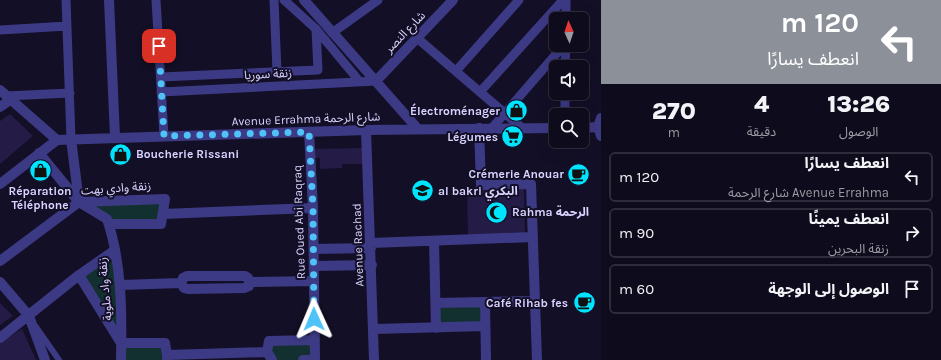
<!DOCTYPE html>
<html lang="ar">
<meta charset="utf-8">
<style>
:root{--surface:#0e0b1c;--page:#171425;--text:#f1f3f6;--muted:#9b9ba3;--line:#2e2b3b}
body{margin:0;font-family:Karla,"Noto Sans Arabic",sans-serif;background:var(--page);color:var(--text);direction:rtl;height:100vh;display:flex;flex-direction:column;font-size:15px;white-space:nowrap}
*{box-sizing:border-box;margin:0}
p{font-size:13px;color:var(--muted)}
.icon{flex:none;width:22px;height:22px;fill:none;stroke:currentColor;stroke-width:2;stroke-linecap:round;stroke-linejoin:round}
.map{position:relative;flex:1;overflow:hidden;direction:ltr}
.panel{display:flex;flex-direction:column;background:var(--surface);width:340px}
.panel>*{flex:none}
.guide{background:#8c9099;color:#fff;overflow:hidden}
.needle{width:26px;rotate:357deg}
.buttons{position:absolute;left:549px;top:12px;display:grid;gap:8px}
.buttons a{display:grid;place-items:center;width:40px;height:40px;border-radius:6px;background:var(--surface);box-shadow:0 4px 16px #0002,0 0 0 1px var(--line);font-size:20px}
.pin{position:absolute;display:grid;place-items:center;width:34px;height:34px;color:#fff;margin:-17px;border-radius:8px;box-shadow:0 2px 6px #0006}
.me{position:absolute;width:44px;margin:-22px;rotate:359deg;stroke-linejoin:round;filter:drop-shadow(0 0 3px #0008)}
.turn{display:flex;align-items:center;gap:14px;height:84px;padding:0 16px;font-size:18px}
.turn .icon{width:52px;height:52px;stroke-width:2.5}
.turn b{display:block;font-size:28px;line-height:34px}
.eta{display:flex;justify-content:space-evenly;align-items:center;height:68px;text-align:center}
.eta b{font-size:24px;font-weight:800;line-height:28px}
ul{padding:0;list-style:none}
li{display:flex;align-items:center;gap:12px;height:50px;margin:0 8px 6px;padding:0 8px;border:2px solid var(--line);border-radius:6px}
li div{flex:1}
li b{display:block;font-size:15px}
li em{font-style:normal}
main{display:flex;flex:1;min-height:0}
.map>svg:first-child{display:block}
</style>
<main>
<section class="panel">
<div class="guide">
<div class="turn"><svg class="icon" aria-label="left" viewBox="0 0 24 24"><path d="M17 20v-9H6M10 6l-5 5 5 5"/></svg><div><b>120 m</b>انعطف يسارًا</div></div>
</div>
<div class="eta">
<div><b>13:26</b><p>الوصول</p></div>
<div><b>4</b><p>دقيقة</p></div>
<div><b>270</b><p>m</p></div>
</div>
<ul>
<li><svg class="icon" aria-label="left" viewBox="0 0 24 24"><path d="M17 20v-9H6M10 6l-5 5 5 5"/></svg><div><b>انعطف يسارًا</b><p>Avenue Errahma شارع الرحمة</p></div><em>120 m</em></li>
<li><svg class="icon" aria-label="right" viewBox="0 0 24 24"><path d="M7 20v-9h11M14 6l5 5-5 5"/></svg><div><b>انعطف يمينًا</b><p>زنقة البحرين</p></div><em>90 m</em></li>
<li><svg class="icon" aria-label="arrive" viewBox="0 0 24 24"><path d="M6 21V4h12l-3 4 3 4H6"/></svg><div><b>الوصول إلى الوجهة</b></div><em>60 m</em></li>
</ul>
</section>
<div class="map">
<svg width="601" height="360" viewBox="0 0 601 360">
<rect width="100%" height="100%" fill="#130f26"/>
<path fill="#12302f" d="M164 199 160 222 108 221 79 202Z
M115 250 121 342 167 347V360H121V343L84 275Z
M485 302V326L436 328V303Z
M315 340V360H272L268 343Z"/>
<path fill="#241b47" d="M10 114 33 136 0 164V121Z
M363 148V164H342V168L320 169V158H311V149Z
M524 188 525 234 468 235 467 190Z
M0 303 13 316 0 325Z
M22 329 36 360H0V343Z"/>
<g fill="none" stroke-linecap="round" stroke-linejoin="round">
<path stroke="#3d3a85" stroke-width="6" d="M36 327 59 360"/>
<path stroke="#3d3a85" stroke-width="9" d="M66 0 71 139
M156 0 164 136
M274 0 277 72
M284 0 316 29 360 82
M566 19V0
M0 30 67 26
M332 33 378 0
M417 38 522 128
M565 67 566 45
M456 71 519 0
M161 77 318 70 316 29
M161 92 376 81
M480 92 563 0
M6 96 70 93
M565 115V93
M492 128 564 45"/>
<path stroke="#3d3a85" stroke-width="10" d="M109 0 115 137
M304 0 417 128
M376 81 453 0
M0 90 57 140
M0 107 10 100
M479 128 481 185 531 184 537 360
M582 128 598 127
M366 130 374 360
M309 132 313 208 315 360
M71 139 79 202
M57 140 366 130 556 128
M39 153 79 202 107 219C122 263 122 313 121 360
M0 184 57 140
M163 214 313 208
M434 241 436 328
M371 243 533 237
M314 249 371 248
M0 261 79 202 165 199 161 224H109
M314 266 372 265
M79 275 121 343H165L167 355
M0 282 29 316 45 360
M181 283 184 288 188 289 244 288 249 286V282
M120 285 181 283 183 278 187 276H245L248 278 249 282 314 281
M485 302 486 360
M436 303 535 301
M374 329 485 326
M0 338 79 275 115 250
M167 360V355L267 352
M272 360 267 352 269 341 315 340
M303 360H315"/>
<path stroke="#3d3a85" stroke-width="10" d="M601 118 598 127 601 136"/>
</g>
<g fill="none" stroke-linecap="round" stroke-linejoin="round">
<path stroke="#4fc3f7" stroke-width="7" stroke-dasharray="0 12.6" d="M159 46 164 136 309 132 313 208 314 319"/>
</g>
<defs>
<symbol id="shop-disc" viewBox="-11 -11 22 22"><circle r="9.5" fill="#00e5ff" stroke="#130f26"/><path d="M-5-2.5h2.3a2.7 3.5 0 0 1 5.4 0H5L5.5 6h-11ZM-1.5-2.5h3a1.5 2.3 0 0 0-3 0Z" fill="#111"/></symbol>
<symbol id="supermarket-disc" viewBox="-11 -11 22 22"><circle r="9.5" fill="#00e5ff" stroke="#130f26"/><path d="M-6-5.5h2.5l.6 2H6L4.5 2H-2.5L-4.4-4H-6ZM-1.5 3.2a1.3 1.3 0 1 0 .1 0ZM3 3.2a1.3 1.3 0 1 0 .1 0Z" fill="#111"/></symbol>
<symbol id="cafe-disc" viewBox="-11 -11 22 22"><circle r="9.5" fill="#00e5ff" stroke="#130f26"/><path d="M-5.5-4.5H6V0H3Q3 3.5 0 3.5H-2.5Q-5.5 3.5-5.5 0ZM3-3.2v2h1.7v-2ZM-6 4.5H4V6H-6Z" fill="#111"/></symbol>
<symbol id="school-disc" viewBox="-11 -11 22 22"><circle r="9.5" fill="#00e5ff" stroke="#130f26"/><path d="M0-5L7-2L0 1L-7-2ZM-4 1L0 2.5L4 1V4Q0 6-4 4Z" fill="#111"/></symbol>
<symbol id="mosque-disc" viewBox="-11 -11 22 22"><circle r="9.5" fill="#00e5ff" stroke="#130f26"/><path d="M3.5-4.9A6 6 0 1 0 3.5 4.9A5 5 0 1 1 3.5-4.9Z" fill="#111"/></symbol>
</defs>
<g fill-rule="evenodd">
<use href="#shop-disc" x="504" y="98" width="25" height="25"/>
<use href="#supermarket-disc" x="500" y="124" width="25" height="25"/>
<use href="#shop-disc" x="108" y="142" width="25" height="25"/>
<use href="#shop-disc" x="28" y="158" width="25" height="25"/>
<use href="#cafe-disc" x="566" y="162" width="25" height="25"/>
<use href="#school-disc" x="410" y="178" width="25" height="25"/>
<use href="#mosque-disc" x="484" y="200" width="25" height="25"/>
<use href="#cafe-disc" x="572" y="290" width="25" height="25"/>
</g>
<g text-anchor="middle" stroke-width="4" stroke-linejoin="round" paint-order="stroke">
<g font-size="12" fill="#d9d4ff" stroke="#130f26">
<text transform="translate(405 32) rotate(-46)" y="4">شارع النصر</text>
<text transform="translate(268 74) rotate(-3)" y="4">زنقة سوريا</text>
<text transform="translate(306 119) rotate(-2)" y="4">Avenue Errahma شارع الرحمة</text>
<text transform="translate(116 188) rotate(-4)" y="4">زنقة وادي بهت</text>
<text transform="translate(299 222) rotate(-92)" y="4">Rue Oued Abi Raqraq</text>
<text transform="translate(358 245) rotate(-92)" y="4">Avenue Rachad</text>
<text transform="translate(105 289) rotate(-95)" y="4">زنقة واد ملوية</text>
</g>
<g font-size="12" font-weight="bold" fill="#d9d4ff" stroke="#130f26" text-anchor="end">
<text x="500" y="115">Électroménager</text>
<text x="498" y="141">Légumes</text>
<text x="136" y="158" text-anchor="start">Boucherie Rissani</text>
<text x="564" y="178">Crémerie Anouar</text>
<text x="40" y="195" text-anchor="middle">Réparation<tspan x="40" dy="14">Téléphone</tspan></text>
<text x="438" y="195" text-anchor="start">al bakri البكري</text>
<text x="512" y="216" text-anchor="start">Rahma الرحمة</text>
<text x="568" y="307">Café Rihab fes</text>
</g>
</g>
</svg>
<div class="buttons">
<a><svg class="needle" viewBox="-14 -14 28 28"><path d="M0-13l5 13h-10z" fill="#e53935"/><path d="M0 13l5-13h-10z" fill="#9b9ba3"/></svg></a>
<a><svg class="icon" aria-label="sound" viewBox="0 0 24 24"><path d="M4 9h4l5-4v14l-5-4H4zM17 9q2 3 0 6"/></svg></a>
<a><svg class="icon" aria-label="search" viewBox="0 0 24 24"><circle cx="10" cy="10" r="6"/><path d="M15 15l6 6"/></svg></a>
</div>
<div class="pin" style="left:159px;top:46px;background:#d93025"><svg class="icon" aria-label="arrive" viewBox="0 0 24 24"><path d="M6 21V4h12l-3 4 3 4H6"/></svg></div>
<svg class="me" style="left:314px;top:319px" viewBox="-20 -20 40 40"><path d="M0-17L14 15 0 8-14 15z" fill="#4fc3f7" stroke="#fff" stroke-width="4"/></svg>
</div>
</main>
